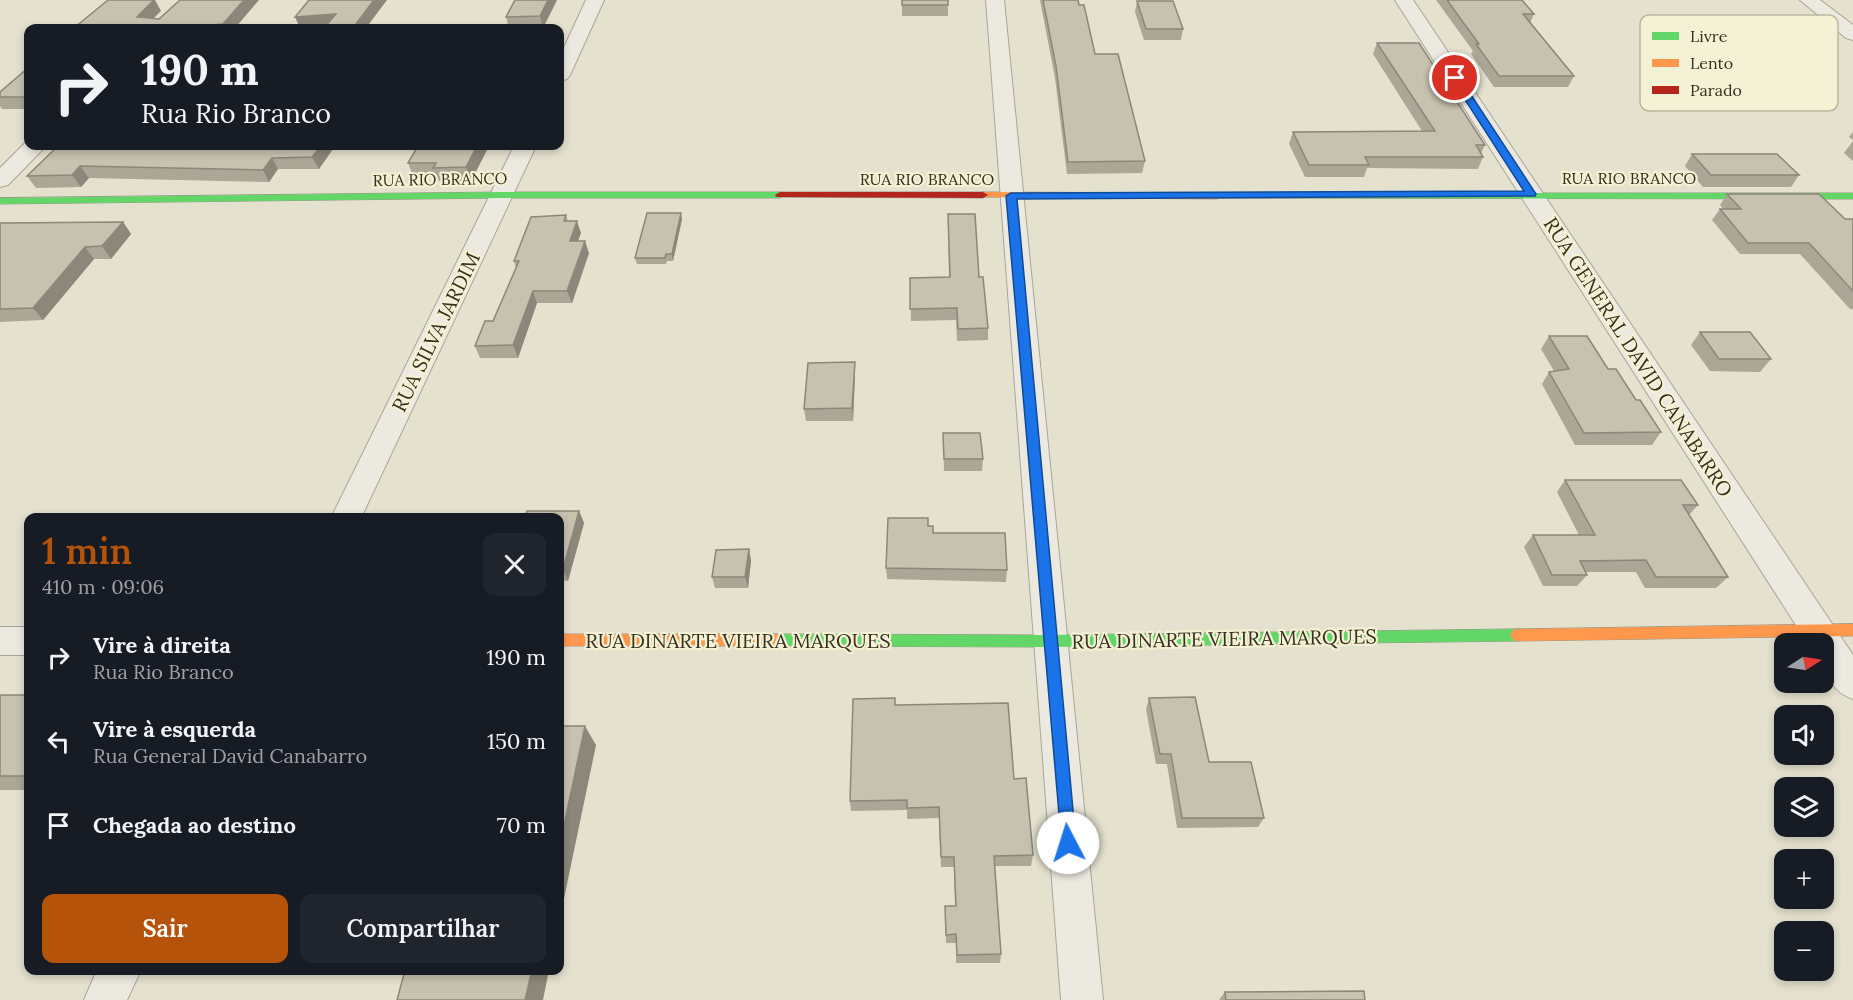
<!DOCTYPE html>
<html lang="pt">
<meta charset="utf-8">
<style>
:root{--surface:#171b24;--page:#20242c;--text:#f1f3f6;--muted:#9ea1a6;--accent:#b45309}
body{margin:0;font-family:Lora,serif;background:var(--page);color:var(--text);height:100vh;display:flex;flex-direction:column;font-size:22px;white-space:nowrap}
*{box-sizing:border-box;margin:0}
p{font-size:20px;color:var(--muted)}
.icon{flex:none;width:33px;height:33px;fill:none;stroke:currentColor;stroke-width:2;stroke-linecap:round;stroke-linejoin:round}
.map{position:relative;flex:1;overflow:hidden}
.panel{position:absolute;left:24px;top:513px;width:540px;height:462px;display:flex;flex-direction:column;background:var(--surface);border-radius:12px;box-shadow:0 3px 9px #0003}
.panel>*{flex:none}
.guide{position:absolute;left:24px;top:24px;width:540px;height:126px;border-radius:12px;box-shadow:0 3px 9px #0003;background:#171b24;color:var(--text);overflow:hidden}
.needle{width:39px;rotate:78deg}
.controls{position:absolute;left:1774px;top:633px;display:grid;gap:12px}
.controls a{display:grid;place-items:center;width:60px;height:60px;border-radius:12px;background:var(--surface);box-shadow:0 3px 9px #0003;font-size:30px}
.pin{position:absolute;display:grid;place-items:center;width:51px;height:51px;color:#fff;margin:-26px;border:3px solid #fff;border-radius:50%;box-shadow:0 2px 6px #0007}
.me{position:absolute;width:66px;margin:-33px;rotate:355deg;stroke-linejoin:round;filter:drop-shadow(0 0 4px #0008)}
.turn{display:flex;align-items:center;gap:21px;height:126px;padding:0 18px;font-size:27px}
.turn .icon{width:78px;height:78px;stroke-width:2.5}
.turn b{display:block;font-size:42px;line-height:51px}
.round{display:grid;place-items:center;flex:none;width:63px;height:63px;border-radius:12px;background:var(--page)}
.headline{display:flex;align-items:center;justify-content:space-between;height:102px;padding:0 18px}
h1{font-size:36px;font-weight:600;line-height:45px;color:var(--accent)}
.primary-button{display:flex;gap:12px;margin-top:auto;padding:12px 18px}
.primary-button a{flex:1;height:69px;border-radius:12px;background:var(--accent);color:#fff;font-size:24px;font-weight:600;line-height:69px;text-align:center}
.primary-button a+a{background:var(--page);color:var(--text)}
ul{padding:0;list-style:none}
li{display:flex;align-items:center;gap:18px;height:84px;padding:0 18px}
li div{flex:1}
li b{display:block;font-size:22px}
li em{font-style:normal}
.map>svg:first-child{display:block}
</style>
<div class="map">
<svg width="1853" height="1000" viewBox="0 0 1853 1000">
<rect width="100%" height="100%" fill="#e4e1ce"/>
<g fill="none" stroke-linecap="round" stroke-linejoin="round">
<defs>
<path id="street" d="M586 0H604L570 75 567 79 560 81V56Z
M986 0H1004L1103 1000H1061Z
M1395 0H1413L1853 655V699C1827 690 1824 668 1824 644H1808Z
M1800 0H1820L1853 25V40L1846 38Z
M27 141 28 146H46L8 185 0 187V168Z
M514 146H536L361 518H331Z
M0 627H28V655H0Z
M97 970H141L127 1000H84Z"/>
<path id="fast" d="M502 192H780L785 195 780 198H502L0 204V198Z
M1217 193H1853V199L1213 198V194Z
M1518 629 1523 630 1526 635 1523 640 1518 641 1049 647 776 646 771 645 768 640 771 635 776 634 1049 635Z"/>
<path id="slow" d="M983 192 1217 193 1222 196 1217 199 979 197 978 195Z
M1853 624V636L1518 641 1513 640 1510 635 1513 630 1518 629Z
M560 634H776L781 635 784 640 781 645 776 646H560Z"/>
<path id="jam" d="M780 192H983L988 195 983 198 776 197 775 195Z"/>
</defs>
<use href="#street" stroke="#a9a697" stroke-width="2"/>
<use href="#fast" stroke="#999587" stroke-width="1"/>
<use href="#slow" stroke="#999587" stroke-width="1"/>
<use href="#jam" stroke="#999587" stroke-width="1"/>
<use href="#street" fill="#eceae0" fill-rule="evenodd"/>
<use href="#fast" fill="#63d668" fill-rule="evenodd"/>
<use href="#slow" fill="#ff974d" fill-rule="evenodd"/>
<use href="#jam" fill="#b3261e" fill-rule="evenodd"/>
</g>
<path fill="#aba696" d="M557 0 543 28H509L506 17Z
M902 0H948V16H902Z
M1040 0H1078L1095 54 1145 161 1142 173 1067 174 1055 78Z
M1436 0H1522L1534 14 1530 23 1574 76 1568 87H1494L1471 54 1473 51Z
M1137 1 1183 29 1181 40H1144L1135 12Z
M1377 43 1485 145 1481 153 1483 157 1478 169 1367 168 1364 177H1305L1289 144 1293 132 1422 131 1373 54Z
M28 68V109H2L0 106V92Z
M1853 132V140L1849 137Z
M1853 141V161L1844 153Z
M58 146H335L319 169H278L269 182 89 178 81 187 36 188 27 176Z
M489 146 471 181H439L437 176H413L408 163Z
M1692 154 1799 175 1791 187H1703L1685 166Z
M1727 194 1845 219H1853V309H1850L1800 254H1740L1712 220 1720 209H1723L1720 205Z
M948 214 979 277 988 328V340L957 341 956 320 911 321 910 278 949 277Z
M566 215 568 221 581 233 578 241 589 253 572 303H537L518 358H480L475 346 493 321 516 268 514 261Z
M682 219 673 261H667L666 264H637L635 258Z
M123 222 131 234 111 259H94L43 320 0 322V223Z
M1700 332 1771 359 1760 372 1710 371 1691 345Z
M1549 336 1608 369 1636 400 1661 432 1652 445H1575L1542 384 1549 372 1554 371 1541 349Z
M855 374 853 421H806L804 409Z
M943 433 983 459 982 471H944Z
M1565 480 1698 505 1689 515 1728 577 1716 588H1645L1636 572H1586L1587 575 1577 586H1543L1524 547 1533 535H1579L1557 492Z
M579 511 584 523 568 581 560 580V518Z
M928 526 933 533 1007 570 1006 582 887 579 886 568Z
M749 549 751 561 748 588H715L712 577Z
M0 695H28V790H0Z
M1149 698 1209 762 1264 818 1258 827 1177 828 1167 764H1156L1146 709Z
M895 705 1014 779 1033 855 1031 866H995L1001 954 1000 963H956V943H946L945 906H955L954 867H941L939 818 907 819V810L851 811 850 801Z
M1225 992 1365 1000H1219Z"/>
<path fill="#8b877a" d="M154 0H155L161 11 144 28 137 17Z
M244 0H259L235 28H172Z
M374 0H387L366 28H353Z
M548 0H557L543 28 540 16Z
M336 14 341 25 300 28 295 17Z
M321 146H335L319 169 312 157Z
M477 146H489L471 181 466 167Z
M272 158 278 169 269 182 263 170Z
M80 166 89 178 81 187 72 175Z
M681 213 682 219 673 261 672 254Z
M577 221 581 233 573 253 570 241Z
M123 222 131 234 111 259 102 246Z
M585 241 589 253 572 303 567 291Z
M85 247 94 259 43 320 33 308Z
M533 291 537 303 518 358 513 345Z
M855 362V374L853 421 852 408Z
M579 511 584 523 568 581 563 569Z
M749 549 751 561 748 588 745 577Z
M585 726 596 745 560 918V844Z
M532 970H549L543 1000H525Z"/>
<path fill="#c7c1af" stroke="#8b877a" stroke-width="1.5" d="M108 0H154L137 17 159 19 180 0H244L223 24 172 28H74Z
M309 0H374L353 28H324L336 14 295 17Z
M515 0H548L540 16 506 17Z
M902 0H948V5H902Z
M1043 0H1078L1079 5H1084L1095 54H1118L1145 161 1068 162 1056 66Z
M1447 0H1522L1534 14H1523L1574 76H1499L1476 44H1479Z
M1137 1H1173L1183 29H1146Z
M1377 43H1419L1485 145H1476L1483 157H1365L1369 165H1309L1293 132 1435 131Z
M28 68V97H0V92Z
M58 146H321L312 157 272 158 263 170 80 166 72 175 27 176Z
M418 146H477L466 167 433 168 436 163H408Z
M1692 154H1777L1799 175H1711Z
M1727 194H1819L1845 219H1853V291L1809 243H1748L1720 209H1741Z
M647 213H681L672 254H666L665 258H635Z
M948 214H975L979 277H983L988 328 958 329 957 308 910 309V278L950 277Z
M566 215 564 221H577L570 241H585L567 291H533L513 345 475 346 485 321H493L519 261H514L531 217Z
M123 222 102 246 85 247 33 308 0 309V223Z
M1700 332H1750L1771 359H1719Z
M1549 336H1587L1608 369H1616L1636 400H1640L1661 432 1584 433 1549 372 1569 369Z
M855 362 852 408 804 409 808 363Z
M943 433H980L983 459H944Z
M1565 480H1681L1698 505H1683L1728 577H1656L1646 560 1580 561 1587 575H1552L1533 535H1595Z
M527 511H579L563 569H560V518H525Z
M888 518H928V526H933V533H1005L1007 570 886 568Z
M749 549 745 577H712L716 550Z
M0 695H28V776H0Z
M1195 697 1209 762H1251L1264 818H1182L1171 754H1160L1149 698Z
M895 698V705L1008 703 1014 779 1026 778 1033 855 994 856 1001 954 957 955 956 934 946 935 945 906H956L954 857H941L939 807 907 808V800L850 801 853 699Z
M560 726H585L560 844Z
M405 970H532L525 1000H397Z
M1364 991 1365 1000H1226L1225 992Z"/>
<path fill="#1a73e8" stroke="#114b97" stroke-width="1.5" d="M1455 75 1460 78 1536 194 1535 196 1017 199 1076 843 1074 849 1068 852 1062 849 1006 196 1011 193 1524 191 1451 78Z"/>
<g text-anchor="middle" stroke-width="4.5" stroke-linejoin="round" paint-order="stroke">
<g font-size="16" fill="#373020" stroke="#f4f1d5">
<text x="1629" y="184">RUA RIO BRANCO</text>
<text transform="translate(440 179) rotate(-1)" y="6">RUA RIO BRANCO</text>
<text x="927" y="185">RUA RIO BRANCO</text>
</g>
<g font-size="20" fill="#373020" stroke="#f4f1d5">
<text transform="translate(436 332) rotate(-64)" y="7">RUA SILVA JARDIM</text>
<text transform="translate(1638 357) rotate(57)" y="7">RUA GENERAL DAVID CANABARRO</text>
<text transform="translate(1224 639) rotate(-1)" y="7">RUA DINARTE VIEIRA MARQUES</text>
<text x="738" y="648">RUA DINARTE VIEIRA MARQUES</text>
</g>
</g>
<rect x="1640" y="15" width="198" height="96" rx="9" fill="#f4f1d5" stroke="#bbb79f" stroke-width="1.5"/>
<rect x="1652" y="32" width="27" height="8" fill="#63d668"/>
<rect x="1652" y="59" width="27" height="8" fill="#ff974d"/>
<rect x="1652" y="86" width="27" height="8" fill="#b3261e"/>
<g font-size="16" fill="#373020">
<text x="1690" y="42">Livre</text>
<text x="1690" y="69">Lento</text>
<text x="1690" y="96">Parado</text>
</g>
</svg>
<div class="controls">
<a><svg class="needle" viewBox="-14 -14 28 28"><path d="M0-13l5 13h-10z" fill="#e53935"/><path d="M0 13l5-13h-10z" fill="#9ea1a6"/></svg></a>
<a><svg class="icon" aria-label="sound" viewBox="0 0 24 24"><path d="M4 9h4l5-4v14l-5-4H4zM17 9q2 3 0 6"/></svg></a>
<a><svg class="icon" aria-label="layers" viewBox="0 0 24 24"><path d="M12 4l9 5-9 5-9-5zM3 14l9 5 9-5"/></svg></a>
<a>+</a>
<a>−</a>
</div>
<div class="pin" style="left:1455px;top:78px;background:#d93025"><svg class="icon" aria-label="arrive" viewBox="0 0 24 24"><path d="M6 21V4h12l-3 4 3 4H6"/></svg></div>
<svg class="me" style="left:1068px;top:843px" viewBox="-20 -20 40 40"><circle r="19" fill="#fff"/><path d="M0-13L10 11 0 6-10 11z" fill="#1a73e8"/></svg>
<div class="guide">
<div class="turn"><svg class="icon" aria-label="right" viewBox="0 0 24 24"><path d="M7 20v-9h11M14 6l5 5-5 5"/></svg><div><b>190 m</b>Rua Rio Branco</div></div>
</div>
<section class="panel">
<div class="headline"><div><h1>1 min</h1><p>410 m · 09:06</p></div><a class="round"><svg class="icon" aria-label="close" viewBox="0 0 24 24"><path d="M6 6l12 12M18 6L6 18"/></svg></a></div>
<ul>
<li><svg class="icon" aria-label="right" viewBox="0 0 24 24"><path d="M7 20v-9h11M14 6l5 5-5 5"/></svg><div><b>Vire à direita</b><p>Rua Rio Branco</p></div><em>190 m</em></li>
<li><svg class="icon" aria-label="left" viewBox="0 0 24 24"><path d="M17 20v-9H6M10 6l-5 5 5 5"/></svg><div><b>Vire à esquerda</b><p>Rua General David Canabarro</p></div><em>150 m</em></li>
<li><svg class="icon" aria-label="arrive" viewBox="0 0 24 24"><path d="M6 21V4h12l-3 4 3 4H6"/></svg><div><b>Chegada ao destino</b></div><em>70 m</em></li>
</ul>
<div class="primary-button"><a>Sair</a><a>Compartilhar</a></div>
</section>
</div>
